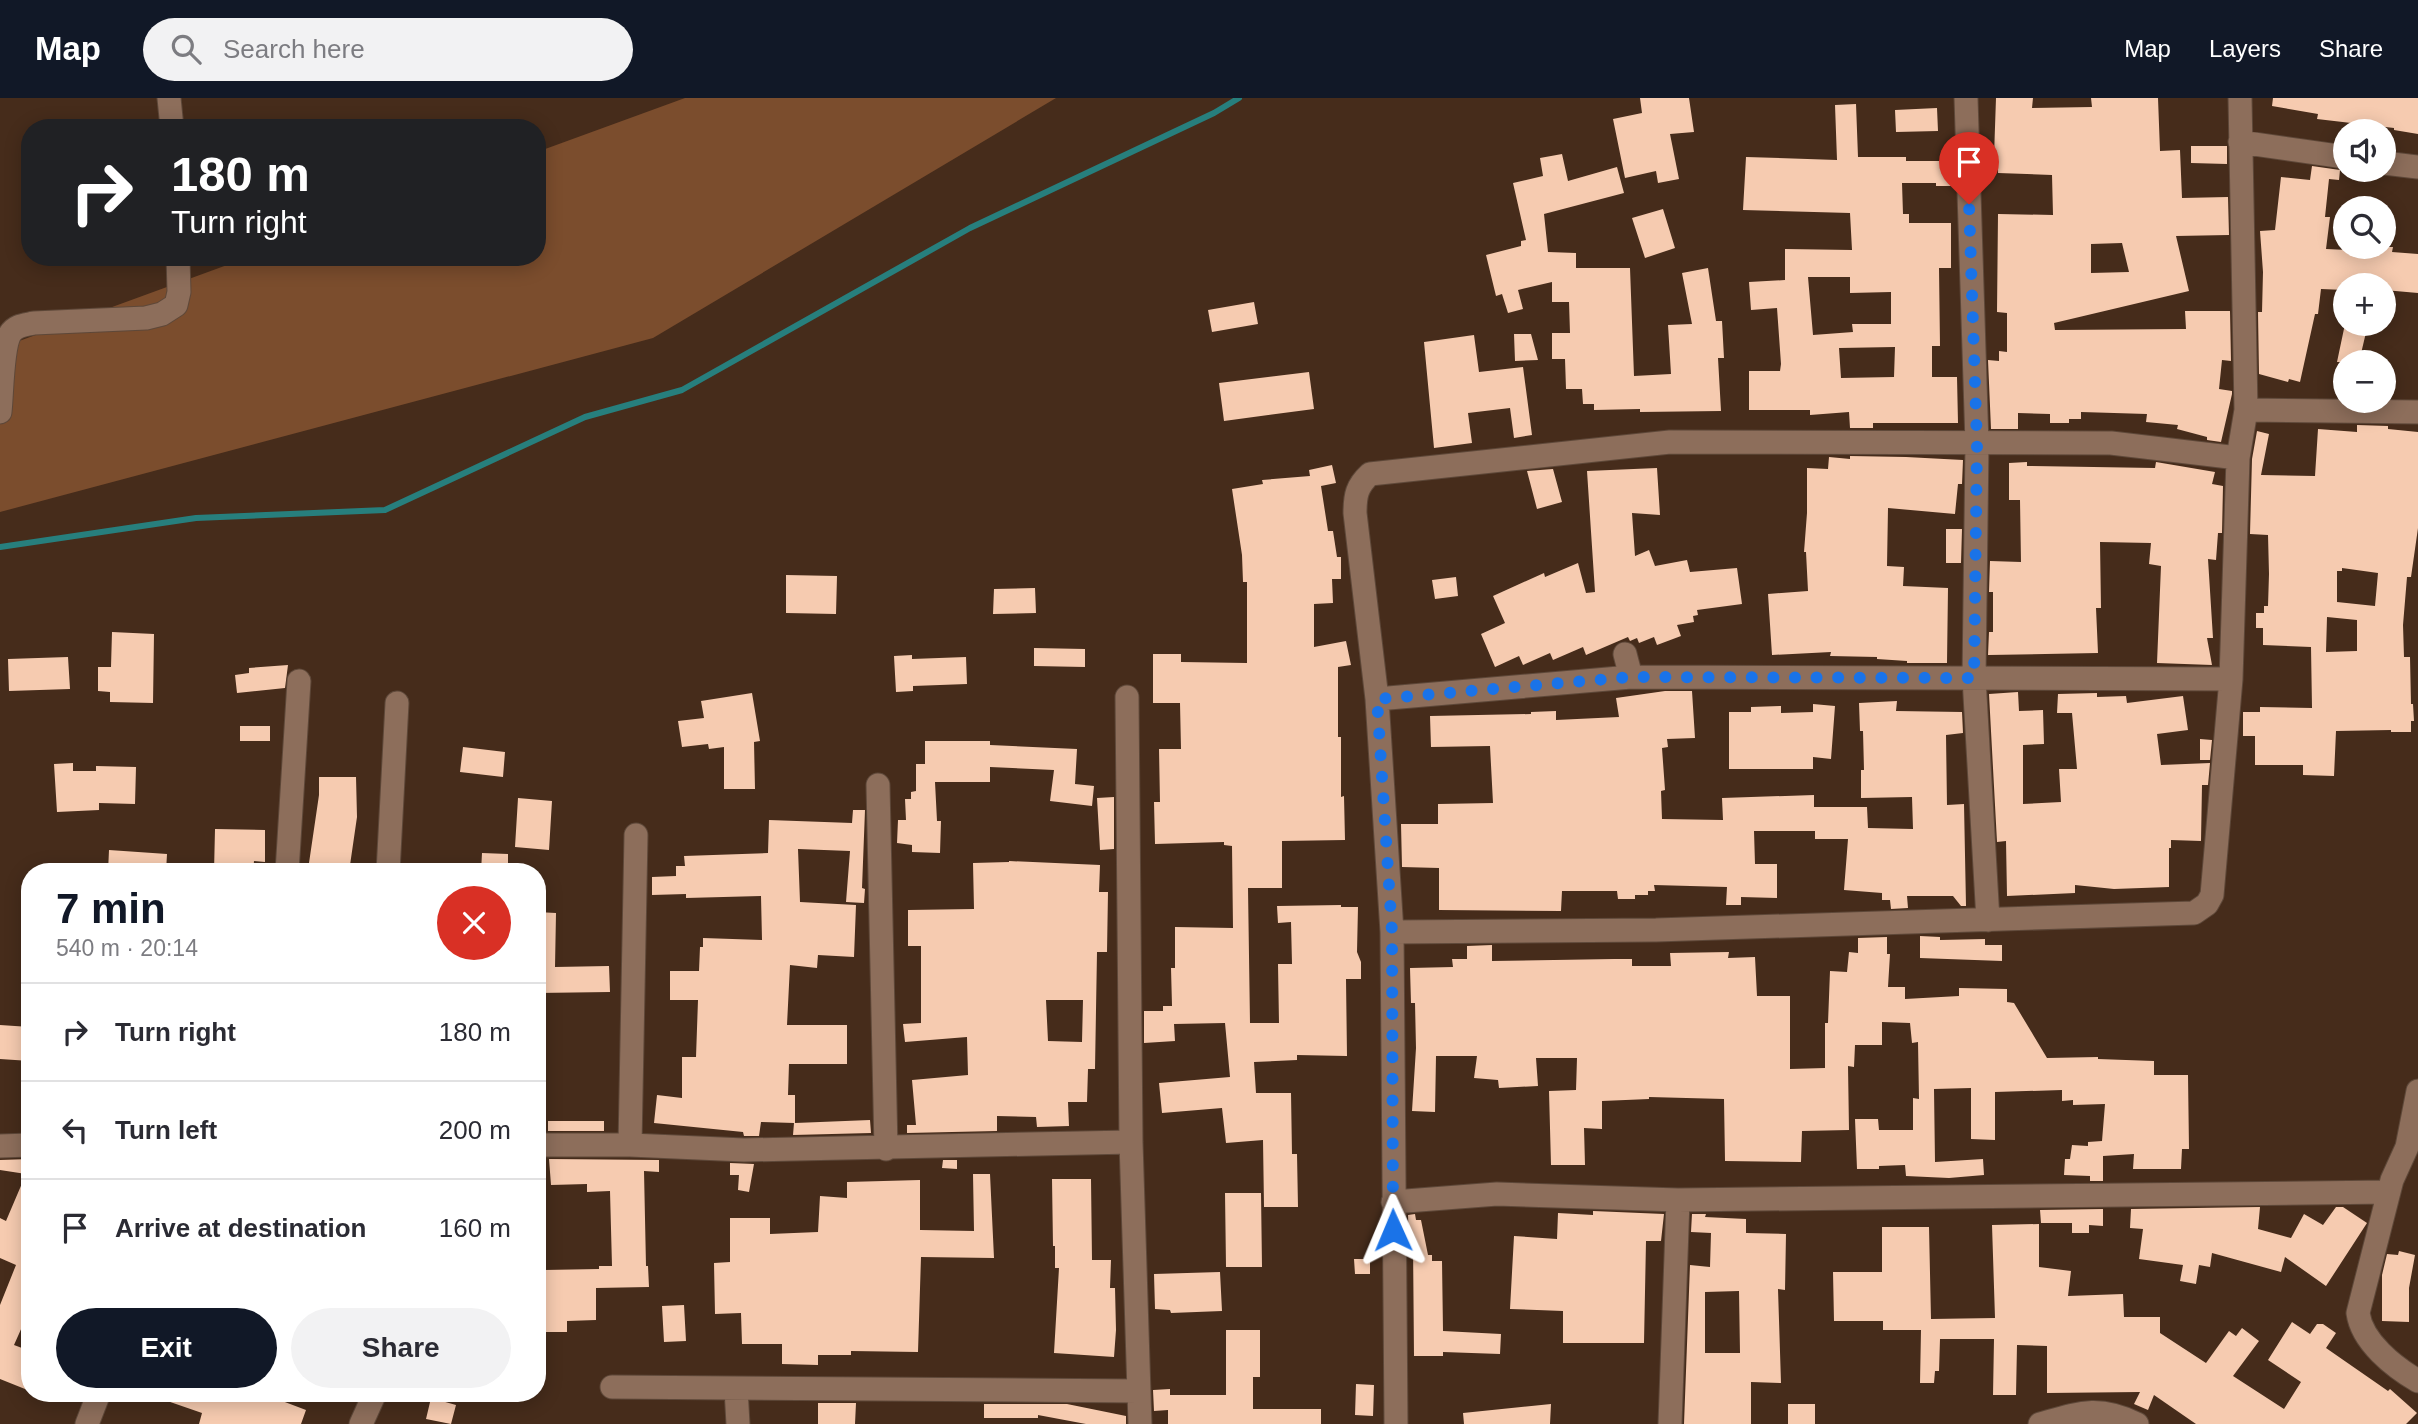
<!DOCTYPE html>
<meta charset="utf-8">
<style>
:root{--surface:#fff;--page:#f2f2f3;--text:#2b2b33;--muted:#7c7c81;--line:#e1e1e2;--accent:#111827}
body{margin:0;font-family:Helvetica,sans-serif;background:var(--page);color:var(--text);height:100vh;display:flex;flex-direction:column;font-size:26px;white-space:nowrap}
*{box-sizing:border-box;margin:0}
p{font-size:23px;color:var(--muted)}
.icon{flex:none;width:38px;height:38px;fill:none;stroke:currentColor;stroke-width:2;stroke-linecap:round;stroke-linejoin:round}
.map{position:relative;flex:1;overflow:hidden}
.sheet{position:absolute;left:21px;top:765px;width:525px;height:539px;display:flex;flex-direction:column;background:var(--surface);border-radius:28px;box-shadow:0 4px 18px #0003}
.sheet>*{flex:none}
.hud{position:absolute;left:21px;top:21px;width:525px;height:147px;border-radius:28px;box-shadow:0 4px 18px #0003;background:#202124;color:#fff;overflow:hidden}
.tools{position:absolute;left:2333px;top:21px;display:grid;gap:14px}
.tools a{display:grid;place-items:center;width:63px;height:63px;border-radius:50%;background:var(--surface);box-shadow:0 4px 18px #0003;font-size:35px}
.pin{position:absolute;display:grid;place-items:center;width:60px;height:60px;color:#fff;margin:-72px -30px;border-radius:50% 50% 50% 0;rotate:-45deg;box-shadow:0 0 7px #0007}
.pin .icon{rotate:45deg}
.me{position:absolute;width:77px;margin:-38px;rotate:359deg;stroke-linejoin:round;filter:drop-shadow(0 0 5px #0008)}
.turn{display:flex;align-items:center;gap:24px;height:147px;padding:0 35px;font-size:32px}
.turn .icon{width:91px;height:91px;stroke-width:2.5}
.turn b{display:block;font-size:49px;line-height:60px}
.round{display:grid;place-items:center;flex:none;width:74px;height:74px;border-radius:37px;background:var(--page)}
.head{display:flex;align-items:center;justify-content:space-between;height:119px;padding:0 35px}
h1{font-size:42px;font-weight:800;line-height:52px;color:var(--accent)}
.primary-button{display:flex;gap:14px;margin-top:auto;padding:14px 35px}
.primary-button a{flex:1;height:80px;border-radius:42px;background:var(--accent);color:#fff;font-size:28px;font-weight:800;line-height:80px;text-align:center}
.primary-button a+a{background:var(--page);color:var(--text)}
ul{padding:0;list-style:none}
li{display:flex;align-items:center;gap:21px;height:98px;padding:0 35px;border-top:2px solid var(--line)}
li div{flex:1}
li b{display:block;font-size:26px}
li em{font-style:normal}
header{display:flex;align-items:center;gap:42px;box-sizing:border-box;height:98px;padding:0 35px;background:var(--accent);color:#fff}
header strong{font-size:33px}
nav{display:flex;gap:38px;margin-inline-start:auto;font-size:24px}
.search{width:490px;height:63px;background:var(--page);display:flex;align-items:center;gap:18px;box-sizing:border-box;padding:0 24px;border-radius:38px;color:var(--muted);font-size:26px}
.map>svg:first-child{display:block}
</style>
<header>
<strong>Map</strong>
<div class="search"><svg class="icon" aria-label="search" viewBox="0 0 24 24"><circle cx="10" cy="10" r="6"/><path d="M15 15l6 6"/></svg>Search here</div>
<nav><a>Map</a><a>Layers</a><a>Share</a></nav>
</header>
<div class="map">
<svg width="2418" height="1326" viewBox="0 0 2418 1326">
<rect width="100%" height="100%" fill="#462c1b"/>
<path fill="#7b4d2d" d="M685 0H1056L653 240 0 414V250L249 159H537V54Z"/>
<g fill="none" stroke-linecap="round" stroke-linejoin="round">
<path stroke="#277f7d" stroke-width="6" d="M0 449 196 420 385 412 585 319 682 292 970 130 1214 15 1239 0"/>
</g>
<path fill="#f6cbb0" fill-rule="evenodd" d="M1640 0H1689L1694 34 1670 36 1679 81 1658 85 1656 73 1625 80 1613 21 1642 15Z
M1996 0H2033L2032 10 2092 9 2091 0H2158L2160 53 2180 52 2182 100 2228 99 2229 137 2176 138 2189 193 2054 225 2055 232 2186 231 2185 213H2230L2231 263 2222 262 2219 291 2232 293V296L2221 344 2207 342V339L2177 331 2178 327 2146 324 2147 316 2081 314V321H2069V325H2050V316L2018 315V331H1991L1988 262 1999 263V253L2007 254V215L1997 214 1998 116 2053 117 2052 77 1998 75V59L1994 58ZM2122 145 2129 174 2091 175V146Z
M2273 0H2418V36L2394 32V30L2317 21 2318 16 2272 8Z
M1856 6 1858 59H1906V63H1950L1951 88H1936V85H1902L1903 116H1909V125H1951V170H1939L1940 248H1932V279H1957L1958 325H1873V330H1850L1849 314 1810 317V312H1749V273H1780L1781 266 1777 210 1751 212 1749 184 1785 182V151L1852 152 1850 115 1743 112 1746 59 1837 62 1835 7ZM1808 179H1850V195L1891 194V226H1852L1853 234 1813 237ZM1895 249 1894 279 1841 280 1839 250Z
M1937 10 1938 33 1896 34 1895 12Z
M2191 48H2227V66L2191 65Z
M1562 56 1568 83 1617 69 1624 95 1544 116 1548 154 1576 155V170H1630L1634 278 1671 276 1668 227 1692 226 1682 175 1708 170 1716 223H1722L1724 260H1718L1721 313 1640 314V311L1594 312V306H1583L1582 291H1566L1565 261H1552V235H1570L1569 204H1552V184L1518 192 1523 211 1508 215 1502 196 1496 198 1486 157 1521 148V143L1526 142 1513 85 1543 78 1540 60Z
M2312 68 2340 72 2339 82 2329 81 2325 119H2330L2326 151 2369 153V149H2393L2392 154 2418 156V195L2384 192V187H2345V192L2321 191 2318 216H2315L2300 284 2289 281 2288 284 2259 276 2258 214H2262L2263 174 2260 133 2275 132 2281 79 2310 82Z
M1663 111 1675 150 1645 160 1632 120Z
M1254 204 1258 226 1212 234 1208 212Z
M2345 226H2368L2359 264H2337Z
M1514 236H1531L1538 262 1515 263Z
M1474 237 1479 274 1523 269 1532 337 1514 340 1510 310 1468 315 1472 345 1434 350 1424 244Z
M1309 274 1314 311 1224 323 1219 285Z
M2357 327 2388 328V331L2418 334V430L2411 479H2407L2403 527 2404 559H2410L2411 606H2413L2414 623H2411V634H2391V632L2336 633 2334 678 2303 677V667H2255V638H2243V614H2260V609L2312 610 2311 549 2263 547V530H2256V515H2264V508H2268L2269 476 2268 437 2250 436 2252 361 2257 333 2269 336 2261 377 2315 378 2318 331 2357 334ZM2342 470 2378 475 2375 508 2337 504V473H2342ZM2327 519 2357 522V553L2326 554Z
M1850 358 1906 359 1963 362 1962 386H1958L1955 416 1888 410 1887 468 1904 469 1903 488 1948 490 1947 565H1907V563L1877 561V559L1830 558 1831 554 1772 557 1768 496 1808 493 1806 454H1804L1807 415V370L1828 371 1829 359 1850 361Z
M2027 364V368L2155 370 2156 364 2215 374 2212 386 2223 388 2222 435H2218L2216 462 2208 461 2213 540H2207L2212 567 2157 565 2161 468 2149 466 2151 445 2100 444 2101 510H2096L2098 555 1988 557 1989 534H1993V494H1989L1990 463 2021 464 2020 402H2009V365Z
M1332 367 1336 385 1321 388 1328 433H1333L1337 459H1341V481H1332L1333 505 1314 506V549L1346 543 1351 567 1338 569V639H1341V699L1344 698 1345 742 1282 743V790H1248L1250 925H1279L1278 866H1292L1291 824 1278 825 1277 808 1341 807V809H1358L1357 854 1361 864V881H1346L1347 958 1297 957V962L1254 964 1256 995H1291L1292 1056H1297L1298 1109H1264L1263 1042 1226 1045 1222 1010 1162 1015 1159 985 1230 979 1225 925 1174 926 1175 943 1144 945V913H1163V908H1172L1171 870H1175V829L1233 830 1232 748 1224 747V744L1155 746 1154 704H1160L1159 651H1181L1180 605H1153V556H1181V564L1247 565V484H1243L1242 457 1232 391 1263 386 1262 382 1310 378 1309 372Z
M1657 370 1660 417 1632 415 1635 458 1649 452 1655 468 1687 462 1690 474 1737 470 1742 506 1697 512 1698 517 1693 518 1694 524 1677 527 1681 538 1657 547 1654 539 1639 545 1637 540 1630 543 1628 539 1586 557 1583 549 1553 562 1550 555 1523 567 1519 558 1495 569 1481 536 1505 525 1493 498 1544 475 1545 479 1578 465 1586 495 1595 494 1587 373Z
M1553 371 1562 404 1537 411 1527 373Z
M1946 431H1962L1961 465H1946Z
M786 477 837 478 836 516 786 515Z
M1456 479 1458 498 1435 501 1432 482Z
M1035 490 1036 515 993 516 994 491Z
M112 534 154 536 153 605 110 604V594L98 593V569H111Z
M1034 550 1085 551V569L1034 568Z
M912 557V561L966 559 967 586 913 588V593L896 594 894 558Z
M68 559 70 591 9 593 8 561Z
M288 567 285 590 237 595 235 577 249 575V570Z
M1665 593H1692L1695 640 1667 641 1668 649 1662 650 1665 692 1661 693 1662 721 1723 722 1722 700 1814 697V709H1867L1868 730 1913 731 1912 699 1861 700V672H1864L1863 633H1860L1859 605 1897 603 1896 613 1962 614 1963 635 1946 637 1947 707 1964 706 1966 808H1961L1953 798H1907L1908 810 1891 811 1890 802H1882V795L1844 792 1848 741H1815V733H1754L1755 766H1777V800L1741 799V807H1726L1727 789 1654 787 1655 793H1648V797H1635V801H1618L1617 793H1562L1561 813 1439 812V770L1402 769 1401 726H1438V706L1493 705 1490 648 1431 649 1430 618 1531 616V614L1556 613V622L1619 619 1616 600Z
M2018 594 2019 613 2043 612 2044 646 2023 647V706L2061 704 2059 671H2077L2072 615H2057L2058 596 2097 595V599L2126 598 2127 605 2183 598 2188 632 2157 636 2161 667 2210 665 2208 687H2202L2201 743 2171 742V750H2169V789L2114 791 2075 787V795L2007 798 2006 743 1997 744 1989 596Z
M752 595 760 643 754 644 755 691H724V649L709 651 708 646 682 649 678 623 704 620 701 603Z
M1813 606 1835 608 1831 661 1813 659V671H1729V614H1751V609L1781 608V615L1813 614Z
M240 628H270V643H240Z
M2200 641 2212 642 2210 662H2200Z
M925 643H990V647L1077 651 1075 686 1094 688 1092 708 1050 703 1054 672 990 669V684H935L937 723H941L940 755 912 754V747L897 745 898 722H906L905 701H911V694L916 693V666H925Z
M463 649 505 654 503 679 460 674Z
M73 665V673H96V668L136 669 135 706 99 705V712L57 714 54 666Z
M319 679H356L357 719 349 774H311L312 766 309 765 319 697Z
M1114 699V751L1100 752 1097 700Z
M518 700 552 703 549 752 515 749Z
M853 712H865L862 790 865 791 864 805 846 804 850 753 798 751 800 804 856 807 854 859 818 857 817 870 790 867 787 927H847V966H789L788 997H795V1025L870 1022 871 1035 793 1037 794 1025 761 1024 759 1038H744L743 1034 654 1025 657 997 682 1000V959H696L698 902H670V873H699L700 849H703V840L762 842 761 798 686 800V796L652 797V779L676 778V768H685L684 758 768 755 769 722 852 725Z
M215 731 265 732V764L254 763 253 774H214Z
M109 752 167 756 166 774H108Z
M482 755 508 756V774H481Z
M1009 763 1100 767 1099 794H1108L1107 854H1097L1095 971H1088L1087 1004H1068L1069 1028 1037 1029 1036 1019 997 1018V1033L907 1035V1027H916L912 982 968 977 967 939 905 944 903 926 921 925V848H908V812L974 811 973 765 1009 764ZM1046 902H1083L1082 944 1048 943Z
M537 814 556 815 555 869 609 868 610 894 537 895Z
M1920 838 1940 839V842L1985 841V847H2002V863L1920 860Z
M1887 839V856H1890L1888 889H1905V901L1959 898V890L2007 891V904L2014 905 2047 960 2098 959V961L2154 963V977H2188L2189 1051H2182L2181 1071H2133L2134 1056 2103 1058V1083H2090V1078L2064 1077 2065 1061H2070L2072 1047 2088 1048V1044L2102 1043 2105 1006 2073 1007V1002L2062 1003V992L1995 994V1042L1971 1041V990L1934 991 1935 1064 1983 1061 1984 1077 1949 1080 1906 1078 1905 1067 1879 1068V1071H1857L1855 1021H1878L1879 1032H1913V1000L1919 1001 1918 944 1912 945 1910 925 1882 924V947H1855L1854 969 1848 968 1849 1032 1802 1033 1801 1064 1725 1063 1724 1001 1649 999V1001L1602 1003V1031L1584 1030 1585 1067H1551L1549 993 1576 992 1577 960H1536L1538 988 1499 990 1498 982 1474 980 1477 958H1436L1435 1014 1412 1013 1416 950 1415 905H1411L1410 870 1453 869 1452 861H1467V848L1492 847V863L1614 861H1632V868H1671L1670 855 1729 854 1728 860 1755 859 1757 898H1790V971L1825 970V925H1828L1830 873 1847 874 1849 854 1858 855V840Z
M0 927 30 929V963L0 961Z
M548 1023H604V1033H548Z
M30 1061V1211L14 1247 30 1253V1293L0 1281V1207L16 1167 0 1160V1120L6 1123 26 1076 0 1072V1062Z
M549 1061 659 1062V1074L644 1073 646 1168H648L649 1189 596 1190V1222L567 1223V1234H545L544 1172 599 1171V1168H612L610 1093 587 1094V1086L551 1087Z
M943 1062H957V1071L942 1070Z
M730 1065 754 1066 749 1094 738 1092 739 1077H730Z
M973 1076H990L994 1160 921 1159 918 1254 851 1253V1257H818V1267L782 1266V1246H742L741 1215 715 1216 714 1165 730 1164V1120H770V1136L818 1134 820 1098 847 1100V1084L920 1082V1132L974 1133Z
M1052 1081H1091L1092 1162H1111L1110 1190H1115L1116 1232 1114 1259 1054 1255 1059 1170H1055V1148H1053Z
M1225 1095H1261L1262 1169H1226Z
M2260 1109 2258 1131 2291 1140 2304 1116 2323 1127 2336 1109H2343L2367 1125 2326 1188 2285 1159 2281 1174 2212 1155 2210 1169 2199 1167 2196 1186 2180 1183 2183 1167 2139 1161 2143 1131 2130 1130 2131 1111Z
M2103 1111V1128L2089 1127V1135H2072V1125H2041L2040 1112Z
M1593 1113 1664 1116 1661 1143H1646L1644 1245H1563V1213L1510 1211 1514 1138 1557 1141 1558 1115 1593 1117Z
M1415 1116 1416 1122H1421L1428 1157H1432V1163H1442L1443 1233 1501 1236 1500 1256 1443 1254V1258H1414L1413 1145 1409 1146 1408 1117Z
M1692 1116H1706L1705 1119 1746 1121V1135L1786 1136 1785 1192 1778 1191 1781 1285 1751 1284V1326H1684L1690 1167 1710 1169 1711 1135 1691 1134ZM1739 1193 1740 1255H1705V1194Z
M2039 1126V1169L2071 1173 2068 1198 2123 1196 2124 1219H2160V1235L2206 1265 2229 1233 2236 1238 2242 1230 2259 1243 2233 1278 2284 1311 2301 1284 2268 1262 2292 1224 2310 1236 2317 1226H2323L2336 1235 2326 1250 2388 1293 2390 1291 2417 1315 2406 1326H2196L2154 1297 2148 1312 2134 1306 2140 1294 2047 1295V1248L2017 1247 2016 1297H1993L1994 1241H1940L1939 1273H1935L1934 1285H1920L1921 1232H1883V1223H1834L1833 1174H1882V1129H1929L1931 1221 1995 1220 1992 1127Z
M2399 1153 2415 1157 2409 1190V1224L2382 1223V1177L2387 1156 2398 1157Z
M1354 1161H1370V1176H1355Z
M1220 1174 1222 1213 1171 1215 1170 1212 1155 1211 1154 1176Z
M684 1207 686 1243 664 1244 662 1208Z
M1226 1232H1260V1279H1253V1311H1321V1326H1168V1312L1154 1313 1153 1292 1170 1291V1297H1226Z
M1356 1286 1374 1287 1373 1318 1355 1317Z
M150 1295H261L306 1312 301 1326H199L202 1315 150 1297Z
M431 1300 456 1307 451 1326 426 1321Z
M818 1305H856L855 1326H818Z
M984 1306H1067L1126 1318V1326H1086L1038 1317V1320H984Z
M1551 1306 1550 1326H1464L1463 1315Z
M1788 1306H1815V1326H1788Z"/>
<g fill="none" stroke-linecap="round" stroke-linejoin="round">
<defs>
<path id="street" d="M169 0 172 30
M1966 0 1977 346 1974 580 1988 822
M2240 44 2345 59
M2384 65 2418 69
M2246 312 2418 314
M0 314C2 297 2 250 10 236 15 227 25 227 34 225L146 220 162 216 176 207 179 194 178 159
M1625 556 1631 579
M1127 599 1131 1044 1140 1326
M1377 601 1631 579 2231 581
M878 687 886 1051
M287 774 299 583
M388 774 397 605
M1392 834 1656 832 2194 815 2207 806 2212 797 2231 581 2238 360 2246 312 2240 0
M2418 993 2407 1049 2392 1082 2358 1215C2362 1244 2394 1269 2418 1283
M537 1047H630L744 1052 1131 1044
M630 1047 636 737
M0 1048 30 1047
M1393 1104 1497 1096 1678 1102 2389 1094
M612 1289 1138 1293
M736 1291 738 1326
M87 1326 99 1295
M361 1326 375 1295
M1396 1326 1392 834 1377 601 1355 415C1355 397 1357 388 1370 376L1670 344 2111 345 2238 360
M1670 1326 1678 1102
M2040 1326C2079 1315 2098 1307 2137 1326"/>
</defs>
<use href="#street" stroke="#5e4839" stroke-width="25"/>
<use href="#street" stroke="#8d6e5b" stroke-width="23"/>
</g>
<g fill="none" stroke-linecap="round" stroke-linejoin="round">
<path stroke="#1a73e8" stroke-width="12" stroke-dasharray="0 21.6" d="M1393 1132 1392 834 1377 601 1631 579 1974 580 1977 346 1969 106"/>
</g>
</svg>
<div class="tools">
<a><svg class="icon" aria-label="sound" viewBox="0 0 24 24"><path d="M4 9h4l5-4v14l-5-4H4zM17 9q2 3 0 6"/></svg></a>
<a><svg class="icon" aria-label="search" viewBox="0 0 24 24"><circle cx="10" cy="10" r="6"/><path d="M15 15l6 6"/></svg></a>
<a>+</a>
<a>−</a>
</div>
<div class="pin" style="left:1969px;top:106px;background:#d93025"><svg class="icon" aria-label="arrive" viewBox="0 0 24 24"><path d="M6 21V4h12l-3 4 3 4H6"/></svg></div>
<svg class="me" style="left:1393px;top:1132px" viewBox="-20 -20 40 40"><path d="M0-17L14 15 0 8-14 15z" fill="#1a73e8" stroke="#fff" stroke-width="4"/></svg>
<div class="hud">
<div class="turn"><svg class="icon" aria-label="right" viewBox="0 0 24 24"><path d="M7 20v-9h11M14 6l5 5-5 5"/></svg><div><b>180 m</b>Turn right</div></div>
</div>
<section class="sheet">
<div class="head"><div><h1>7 min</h1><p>540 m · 20:14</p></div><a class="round" style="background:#d93025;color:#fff"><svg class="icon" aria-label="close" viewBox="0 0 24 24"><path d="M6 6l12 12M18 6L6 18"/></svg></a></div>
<ul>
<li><svg class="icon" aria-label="right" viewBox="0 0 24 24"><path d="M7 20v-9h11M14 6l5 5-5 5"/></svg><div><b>Turn right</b></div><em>180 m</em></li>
<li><svg class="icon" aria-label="left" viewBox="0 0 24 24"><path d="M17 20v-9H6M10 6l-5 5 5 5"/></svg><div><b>Turn left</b></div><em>200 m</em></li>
<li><svg class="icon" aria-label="arrive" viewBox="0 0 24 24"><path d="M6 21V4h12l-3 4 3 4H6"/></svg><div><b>Arrive at destination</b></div><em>160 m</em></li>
</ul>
<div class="primary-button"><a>Exit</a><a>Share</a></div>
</section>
</div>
